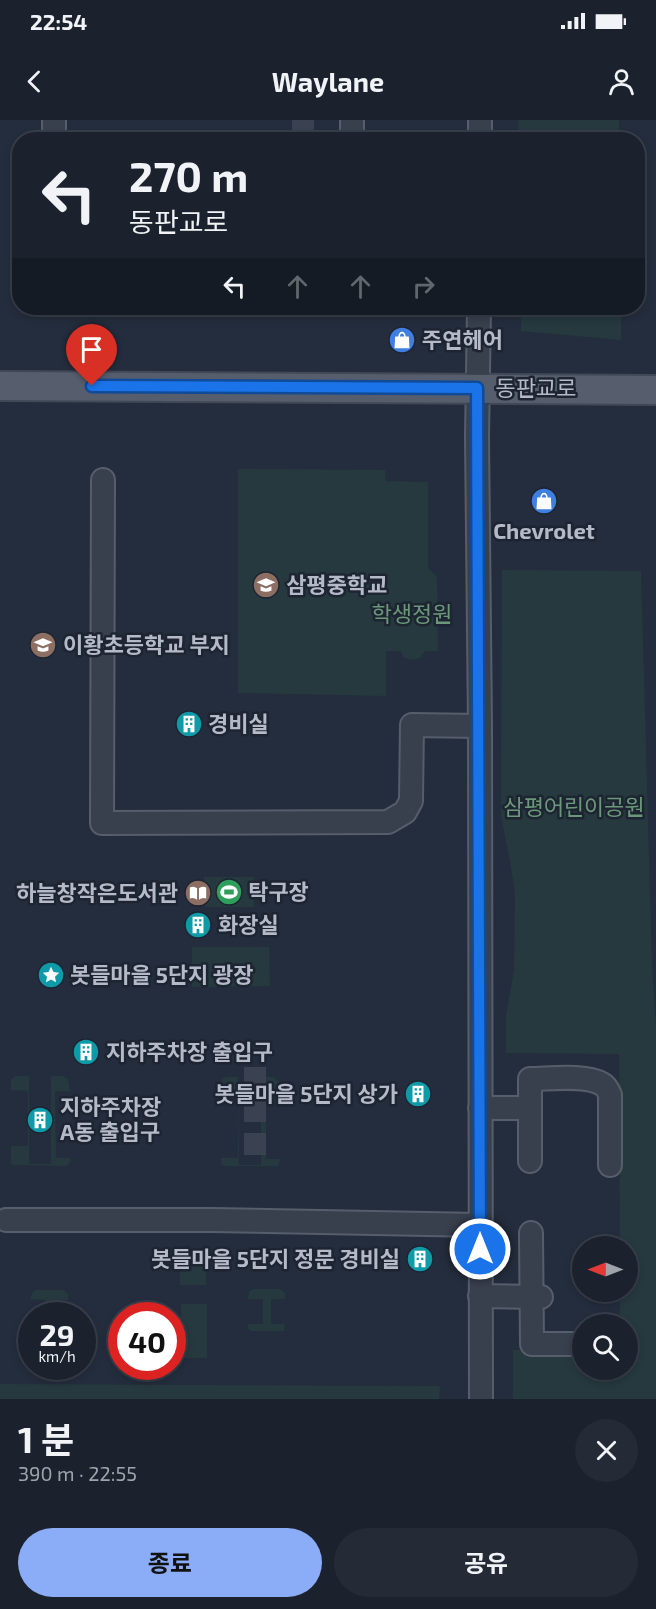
<!DOCTYPE html>
<html lang="ko">
<meta charset="utf-8">
<style>
:root{--surface:#1b222e;--page:#242a36;--text:#f1f3f6;--muted:#a0a4aa;--line:#393f4a;--accent:#8bacf6}
body{margin:0;font-family:"Exo 2","Noto Sans KR",sans-serif;background:var(--page);color:var(--text);height:100vh;display:flex;flex-direction:column;font-size:22px;white-space:nowrap}
*{box-sizing:border-box;margin:0}
p{font-size:20px;color:var(--muted)}
.icon{flex:none;width:33px;height:33px;fill:none;stroke:currentColor;stroke-width:2;stroke-linecap:round;stroke-linejoin:round}
.map{position:relative;height:1279px;overflow:hidden}
.panel{display:flex;flex-direction:column;background:var(--surface);flex:1}
.panel>*{flex:none}
.guide{position:absolute;left:12px;top:12px;width:633px;height:183px;border-radius:24px;box-shadow:0 3px 9px #0003,0 0 0 2px var(--line);background:#1b222e;color:var(--text);overflow:hidden}
.needle{width:39px;rotate:270deg}
.tools{position:absolute;left:572px;top:1116px;display:grid;gap:12px}
.tools a{display:grid;place-items:center;width:66px;height:66px;border-radius:50%;background:var(--surface);box-shadow:0 3px 9px #0003,0 0 0 2px var(--line);font-size:30px}
.speed{position:absolute;left:18px;top:1182px;display:flex;gap:12px;font-size:30px;font-weight:700;text-align:center}
.speed>*{display:grid;place-content:center;width:78px;height:78px;border-radius:50%;background:var(--surface);box-shadow:0 3px 9px #0003,0 0 0 2px var(--line);line-height:1}
.speed small{font-size:15px;font-weight:400}
.speed .limit{border:9px solid #d22;background:#fff;color:#111}
.pin{position:absolute;display:grid;place-items:center;width:51px;height:51px;color:#fff;margin:-62px -26px;border-radius:50% 50% 50% 0;rotate:-45deg;box-shadow:0 0 6px #0007}
.pin .icon{rotate:45deg}
.me{position:absolute;width:66px;margin:-33px;rotate:0deg;stroke-linejoin:round;filter:drop-shadow(0 0 4px #0008)}
.turn{display:flex;align-items:center;gap:21px;height:126px;padding:0 18px;font-size:27px}
.turn .icon{width:78px;height:78px;stroke-width:2.5}
.turn b{display:block;font-size:42px;line-height:51px}
.lanes{display:flex;align-items:center;height:57px;padding:0 18px;background:#0003;justify-content:center;gap:30px;direction:ltr}
.lanes .off{opacity:.35}
.round{display:grid;place-items:center;flex:none;width:63px;height:63px;border-radius:32px;background:var(--page)}
.head{display:flex;align-items:center;justify-content:space-between;height:102px;padding:0 18px}
h1{font-size:36px;font-weight:700;line-height:45px}
.primary-button{display:flex;gap:12px;margin-top:auto;padding:12px 18px}
.primary-button a{flex:1;height:69px;border-radius:36px;background:var(--accent);color:#111;font-size:24px;font-weight:700;line-height:69px;text-align:center}
.primary-button a+a{background:var(--page);color:var(--text)}
.status{display:flex;justify-content:space-between;align-items:center;height:42px;padding:0 30px;background:var(--surface);direction:ltr}
.status svg{height:16px;fill:currentColor}
header{display:flex;justify-content:space-between;align-items:center;height:78px;padding:0 18px;background:var(--surface);font-size:27px;font-weight:700}
.map>svg:first-child{display:block}
</style>
<div class="status"><b>22:54</b><svg viewBox="0 0 49 12"><path d="M0 12V9h3v3zM5 12V6h3v6zM10 12V3h3v9zM15 12V0h3v12zM26 1h20v11H26zM47 4h2v5h-2z"/></svg></div>
<header><svg class="icon" aria-label="back" viewBox="0 0 24 24"><path d="M15 5l-7 7 7 7"/></svg>Waylane<svg class="icon" aria-label="person" viewBox="0 0 24 24"><circle cx="12" cy="8" r="4"/><path d="M4 21q1-7 8-7t8 7"/></svg></header>
<div class="map">
<svg width="656" height="1279" viewBox="0 0 656 1279">
<rect width="100%" height="100%" fill="#242d3d"/>
<path fill="#26393e" d="M518 0H619V19H519Z
M521 188H621V220L521 211Z
M238 349 385 350 386 361 428 362V448L437 457 438 531H425L420 538 410 540 403 537 401 531H386V576L238 573Z
M502 450 641 451 652 845 656 905V1279H513V1230H582V1250H627V1204H620V1172H627V1126H620L619 934 506 933V896L514 850 515 775 511 746 501 696Z
M254 757V787H205L204 757Z
M192 827H269L270 866 192 867Z
M15 956H29V1044H51V956H62L68 959 70 971H55L56 1038H70V1042L67 1046 14 1045 11 1044V1026H28V971L11 970V960Z
M226 957H238L239 1045H261V957H274L279 962 280 972H266V1039H280L279 1045 277 1046H224L221 1044V1038H238V972L221 971V960Z
M180 1139H206V1165H180Z
M253 1169H280L285 1173V1179H271V1204H285L284 1211H251L248 1209V1204H263V1179H248L249 1172Z
M35 1170H63L68 1174V1180H53V1195H45V1180L30 1179 32 1173Z
M181 1184H207V1238H180Z
M0 1264 440 1266 439 1279H0Z"/>
<g fill="none" stroke-linecap="round" stroke-linejoin="round">
<path stroke="#3a4252" stroke-width="22" stroke-dasharray="22 11" stroke-linecap="butt" d="M303 0V20
M255 947V1036"/>
<defs>
<path id="minor" d="M54 20V0
M352 20V0
M480 20V0
M479 188 477 318 480 606 481 1279
M103 360 102 703 388 702 405 692 411 681 412 605 480 606
M480 988H530
M530 1041V959C548 959 586 954 602 964 606 966 608 970 610 975V1045
M6 1100H212L480 1105
M531 1113 532 1224H582
M480 1176 541 1177"/>
<path id="major" d="M0 266 656 270"/>
</defs>
<use href="#minor" stroke="#565d6b" stroke-width="26"/>
<use href="#major" stroke="#414856" stroke-width="32"/>
<use href="#minor" stroke="#383f4d" stroke-width="22"/>
<use href="#major" stroke="#565e6d" stroke-width="28"/>
</g>
<g fill="none" stroke-linecap="round" stroke-linejoin="round">
<defs>
<path id="route" d="M92 266 477 268 480 1129"/>
</defs>
<use href="#route" stroke="#114b97" stroke-width="15"/>
<use href="#route" stroke="#1a73e8" stroke-width="10"/>
</g>
<defs>
<symbol id="shop-disc" viewBox="-11 -11 22 22"><circle r="9.5" fill="#3f7fe0" stroke="#1d2432"/><path d="M-5-2.5h2.3a2.7 3.5 0 0 1 5.4 0H5L5.5 6h-11ZM-1.5-2.5h3a1.5 2.3 0 0 0-3 0Z" fill="#fff"/></symbol>
<symbol id="school-disc" viewBox="-11 -11 22 22"><circle r="9.5" fill="#8d6e63" stroke="#1d2432"/><path d="M0-5L7-2L0 1L-7-2ZM-4 1L0 2.5L4 1V4Q0 6-4 4Z" fill="#fff"/></symbol>
<symbol id="building-disc" viewBox="-11 -11 22 22"><circle r="9.5" fill="#0f9aa8" stroke="#1d2432"/><path d="M-4-6H4V6H1V3H-1V6H-4ZM-2.5-4.3h1.7v1.8h-1.7ZM.8-4.3h1.7v1.8H.8ZM-2.5-1h1.7V.8h-1.7ZM.8-1h1.7V.8H.8Z" fill="#fff"/></symbol>
<symbol id="stadium-disc" viewBox="-11 -11 22 22"><circle r="9.5" fill="#2e9e5b" stroke="#1d2432"/><path d="M0-5a6.5 5 0 1 0 0 10a6.5 5 0 1 0 0-10ZM-3.5-1.8h7v3.6h-7Z" fill="#fff"/></symbol>
<symbol id="library-disc" viewBox="-11 -11 22 22"><circle r="9.5" fill="#8d6e63" stroke="#1d2432"/><path d="M-6-4Q-3-5.5-.7-3.5V5Q-3 3-6 4ZM6-4Q3-5.5 .7-3.5V5Q3 3 6 4Z" fill="#fff"/></symbol>
<symbol id="sight-disc" viewBox="-11 -11 22 22"><circle r="9.5" fill="#0f9aa8" stroke="#1d2432"/><path d="M0-6L1.8-2.2L6-1.7L2.9 1.2L3.7 5.4L0 3.3L-3.7 5.4L-2.9 1.2L-6-1.7L-1.8-2.2Z" fill="#fff"/></symbol>
</defs>
<g fill-rule="evenodd">
<use href="#shop-disc" x="387" y="205" width="30" height="30"/>
<use href="#shop-disc" x="529" y="366" width="30" height="30"/>
<use href="#school-disc" x="251" y="450" width="30" height="30"/>
<use href="#school-disc" x="28" y="510" width="30" height="30"/>
<use href="#building-disc" x="174" y="589" width="30" height="30"/>
<use href="#stadium-disc" x="214" y="757" width="30" height="30"/>
<use href="#library-disc" x="183" y="758" width="30" height="30"/>
<use href="#building-disc" x="183" y="790" width="30" height="30"/>
<use href="#sight-disc" x="36" y="840" width="30" height="30"/>
<use href="#building-disc" x="71" y="917" width="30" height="30"/>
<use href="#building-disc" x="403" y="959" width="30" height="30"/>
<use href="#building-disc" x="25" y="985" width="30" height="30"/>
<use href="#building-disc" x="405" y="1124" width="30" height="30"/>
</g>
<g text-anchor="middle" stroke-width="5" stroke-linejoin="round" paint-order="stroke">
<g font-size="22" font-weight="bold" fill="#b4bac8" stroke="#1d2432" text-anchor="start">
<text x="422" y="228">주연헤어</text>
<text x="544" y="419" text-anchor="middle">Chevrolet</text>
<text x="286" y="473">삼평중학교</text>
<text x="63" y="533">이황초등학교 부지</text>
<text x="208" y="612">경비실</text>
<text x="248" y="780">탁구장</text>
<text x="178" y="781" text-anchor="end">하늘창작은도서관</text>
<text x="218" y="813">화장실</text>
<text x="70" y="863">봇들마을 5단지 광장</text>
<text x="106" y="940">지하주차장 출입구</text>
<text x="398" y="982" text-anchor="end">봇들마을 5단지 상가</text>
<text x="60" y="995">지하주차장<tspan x="60" dy="25">A동 출입구</tspan></text>
<text x="400" y="1147" text-anchor="end">봇들마을 5단지 정문 경비실</text>
</g>
<g font-size="22" fill="#b4bac8" stroke="#1d2432">
<text x="536" y="276">동판교로</text>
</g>
<g font-size="22" fill="#6b9879" stroke="#1d2432">
<text x="412" y="502">학생정원</text>
<text x="574" y="695">삼평어린이공원</text>
</g>
</g>
</svg>
<div class="tools">
<a><svg class="needle" viewBox="-14 -14 28 28"><path d="M0-13l5 13h-10z" fill="#e53935"/><path d="M0 13l5-13h-10z" fill="#a0a4aa"/></svg></a>
<a><svg class="icon" aria-label="search" viewBox="0 0 24 24"><circle cx="10" cy="10" r="6"/><path d="M15 15l6 6"/></svg></a>
</div>
<div class="speed"><div>29<small>km/h</small></div><div class="limit">40</div></div>
<div class="pin" style="left:92px;top:266px;background:#d93025"><svg class="icon" aria-label="arrive" viewBox="0 0 24 24"><path d="M6 21V4h12l-3 4 3 4H6"/></svg></div>
<svg class="me" style="left:480px;top:1129px" viewBox="-20 -20 40 40"><circle r="17" fill="#1a73e8" stroke="#fff" stroke-width="3"/><path d="M0-11L8 9 0 5-8 9z" fill="#fff"/></svg>
<div class="guide">
<div class="turn"><svg class="icon" aria-label="left" viewBox="0 0 24 24"><path d="M17 20v-9H6M10 6l-5 5 5 5"/></svg><div><b>270 m</b>동판교로</div></div>
<div class="lanes"><svg class="icon" aria-label="left" viewBox="0 0 24 24"><path d="M17 20v-9H6M10 6l-5 5 5 5"/></svg><svg class="icon off" aria-label="ahead" viewBox="0 0 24 24"><path d="M12 20V5M6 11l6-6 6 6"/></svg><svg class="icon off" aria-label="ahead" viewBox="0 0 24 24"><path d="M12 20V5M6 11l6-6 6 6"/></svg><svg class="icon off" aria-label="right" viewBox="0 0 24 24"><path d="M7 20v-9h11M14 6l5 5-5 5"/></svg></div>
</div>
</div>
<section class="panel">
<div class="head"><div><h1>1 분</h1><p>390 m · 22:55</p></div><a class="round"><svg class="icon" aria-label="close" viewBox="0 0 24 24"><path d="M6 6l12 12M18 6L6 18"/></svg></a></div>
<div class="primary-button"><a>종료</a><a>공유</a></div>
</section>
